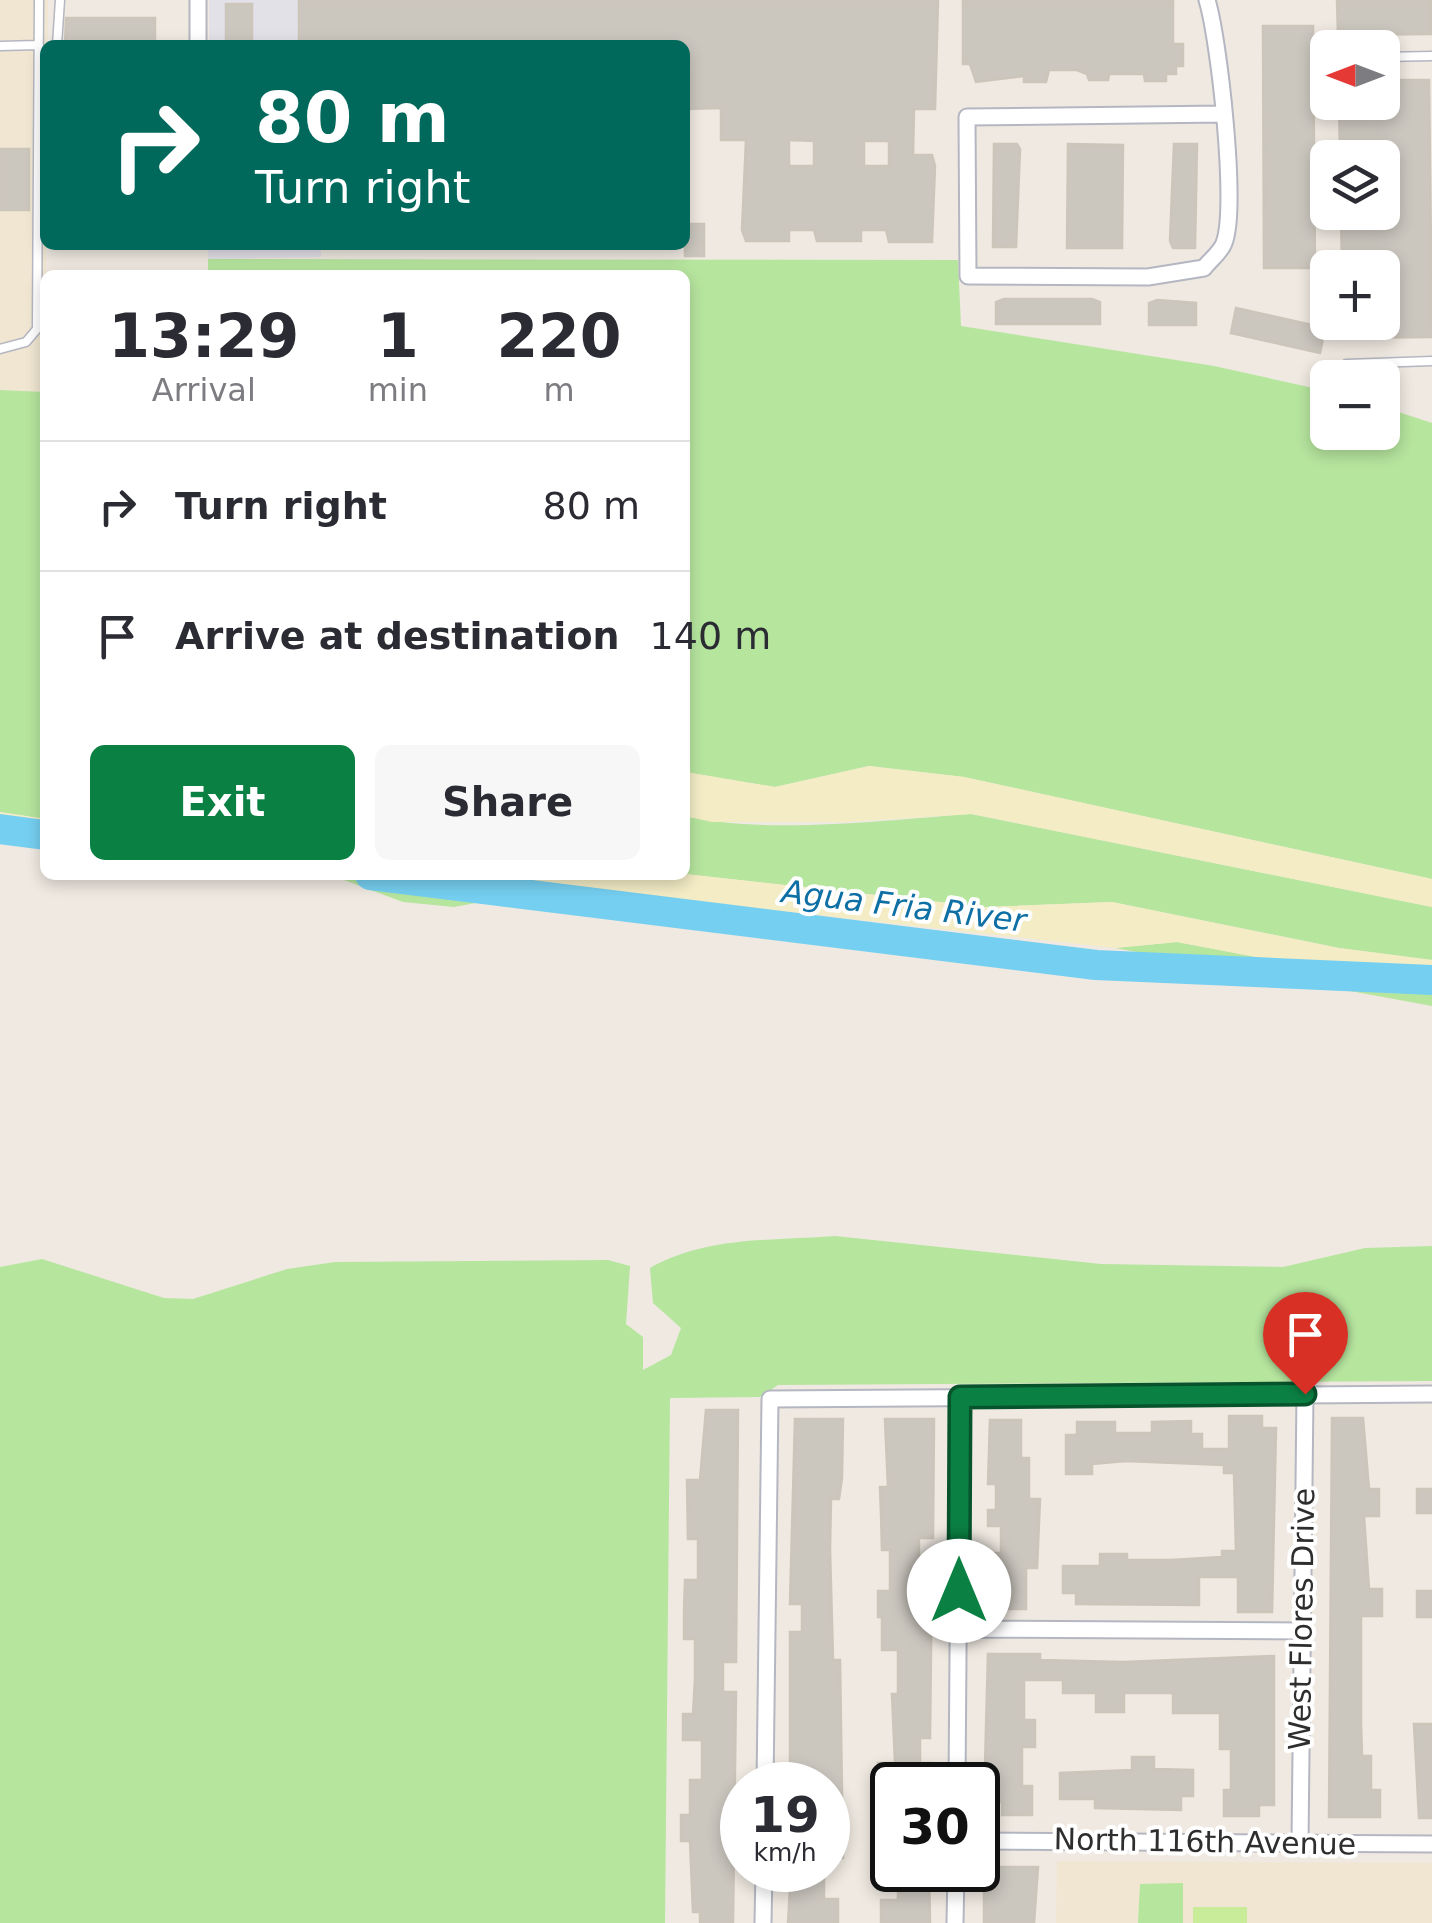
<!DOCTYPE html>
<meta charset="utf-8">
<style>
:root{--surface:#fff;--page:#f7f7f7;--text:#2b2b33;--muted:#7c7c81;--line:#e1e1e2;--accent:#0b8043}
body{margin:0;font-family:"DejaVu Sans",sans-serif;background:var(--page);color:var(--text);height:100vh;display:flex;flex-direction:column;font-size:38px;white-space:nowrap}
*{box-sizing:border-box;margin:0}
p{font-size:32px;color:var(--muted)}
.icon{flex:none;width:55px;height:55px;fill:none;stroke:currentColor;stroke-width:2;stroke-linecap:round;stroke-linejoin:round}
.map{position:relative;flex:1;overflow:hidden}
.panel{position:absolute;left:40px;top:270px;width:650px;height:610px;display:flex;flex-direction:column;background:var(--surface);border-radius:15px;box-shadow:0 5px 15px #0003}
.panel>*{flex:none}
.top-card{position:absolute;left:40px;top:40px;width:650px;height:210px;border-radius:15px;box-shadow:0 5px 15px #0003;background:#00695c;color:#fff;overflow:hidden}
.needle{width:65px;rotate:270deg}
.tools{position:absolute;left:1310px;top:30px;display:grid;gap:20px}
.tools a{display:grid;place-items:center;width:90px;height:90px;border-radius:15px;background:var(--surface);box-shadow:0 5px 15px #0003;font-size:50px}
.speed{position:absolute;left:720px;top:1762px;display:flex;gap:20px;font-size:50px;font-weight:700;text-align:center}
.speed>*{display:grid;place-content:center;width:130px;height:130px;border-radius:50%;background:var(--surface);box-shadow:0 5px 15px #0003;line-height:1}
.speed small{font-size:25px;font-weight:400}
.speed .limit{border:5px solid #111;border-radius:15px;background:#fff;color:#111}
.pin{position:absolute;display:grid;place-items:center;width:85px;height:85px;color:#fff;margin:-102px -42px;border-radius:50% 50% 50% 0;rotate:-45deg;box-shadow:0 0 10px #0007}
.pin .icon{rotate:45deg}
.me{position:absolute;width:110px;margin:-55px;rotate:0deg;stroke-linejoin:round;filter:drop-shadow(0 0 8px #0008)}
.turn{display:flex;align-items:center;gap:35px;height:210px;padding:0 50px;font-size:45px}
.turn .icon{width:130px;height:130px;stroke-width:2.5}
.turn b{display:block;font-size:70px;line-height:85px}
.eta{display:flex;justify-content:space-evenly;align-items:center;height:170px;text-align:center}
.eta b{font-size:60px;font-weight:600;line-height:70px}
.action{display:flex;gap:20px;margin-top:auto;padding:20px 50px}
.action a{flex:1;height:115px;border-radius:15px;background:var(--accent);color:#fff;font-size:40px;font-weight:600;line-height:115px;text-align:center}
.action a+a{background:var(--page);color:var(--text)}
ul{padding:0;list-style:none}
li{display:flex;align-items:center;gap:30px;height:130px;padding:0 50px;border-top:2px solid var(--line)}
li div{flex:1}
li b{display:block;font-size:38px}
li em{font-style:normal}
.map>svg:first-child{display:block}
</style>
<div class="map">
<svg width="1432" height="1923" viewBox="0 0 1432 1923">
<rect width="100%" height="100%" fill="#efe9e1"/>
<path fill="#e3e1e8" d="M209 0H323V45H209Z
M208 245H321V257L208 259Z"/>
<path fill="#f0e6d1" d="M0 0H48L45 392 0 390Z
M1057 1861 1432 1863V1923H1056Z"/>
<path fill="#b6e59e" d="M208 259 958 260 961 326 1214 366 1327 391 1328 432H1382L1383 407 1432 423V879L964 777 869 766 775 787 685 772V275H208Z
M0 390 45 392V819L0 812Z
M971 814 1432 907V960L1339 948 1112 902 985 907 685 874V816C768 835 885 820 971 814Z
M317 875H456L751 908 615 906 502 898 454 907 403 902 336 877Z
M1177 942 1432 990V1006L1115 948Z
M835 1236 1101 1264 1283 1267 1365 1248 1432 1246V1381L778 1385 760 1397 670 1398 665 1923H0V1267L42 1259 164 1298 193 1299 287 1269 335 1262 608 1260 630 1266 626 1324 643 1337V1370L671 1355 681 1328 653 1303 650 1268C707 1236 772 1241 835 1236Z
M1183 1883V1923H1138L1140 1884Z"/>
<path fill="#f3ecc5" d="M869 766 964 777 1432 879V907L972 814 845 822H712L685 816V772L775 787Z
M0 812 45 819V829L0 820Z
M685 874 985 907 1112 902 1339 948 1432 960V990L1177 942 1115 948 456 875Z"/>
<path fill="#c9ec9a" d="M1193 1907H1247V1923H1193Z"/>
<g fill="none" stroke-linecap="round" stroke-linejoin="round">
<path stroke="#75cff0" stroke-width="30" d="M0 829 45 835
M370 875 1096 965 1432 980"/>
</g>
<path fill="#cbc7bf" stroke="#cbc5ba" stroke-width="2.5" fill-rule="evenodd" d="M299 0H938L935 109H914L913 155H932L935 166 932 242H889L886 230H861V241H817L814 230H789V241H746L742 230 746 140H721V108L685 109V45H299ZM789 140 814 141V166H789ZM864 141H889V166H864Z
M963 0H1173V44H1183V66H1176V74H1166V81H1145L1144 74H1109L1108 80H1089L1087 74 1077 70H1049L1046 82H1024V76L976 82 970 64H963Z
M1337 0H1431V34L1338 35Z
M226 4H252V45H226Z
M66 18H155V45H65Z
M1263 26H1313L1315 268H1264Z
M1388 80H1429L1432 337 1344 338 1343 322H1382V268H1342L1341 212H1396L1395 158H1340L1339 102H1389Z
M994 144H1017L1020 149 1016 247H993Z
M1068 144 1123 145 1122 248H1067Z
M1174 144H1197L1195 248H1173L1170 241Z
M0 149H29V210H0Z
M685 224H704V256H685Z
M1004 299H1092L1100 302V324H996V302Z
M1157 300 1196 303V325H1149V303Z
M1236 308 1325 328 1320 353 1231 333Z
M706 1410H738L736 1662H723V1692H736L733 1923H700V1912H693L690 1841H681V1815H690V1780H702V1740H683V1714H693L695 1679V1639H684V1613L685 1580H698V1539H688L687 1480H700Z
M1229 1416H1262V1428H1276L1272 1612H1238V1577H1199V1605L1076 1604V1593H1063V1566H1100V1554H1127V1560H1171L1222 1557V1551H1236L1234 1473H1224V1465L1126 1461 1092 1464V1474H1066V1435H1077V1422H1115V1433H1152V1422L1191 1421V1434H1202V1449H1229Z
M1332 1418H1363L1369 1489H1379V1516H1364L1369 1589H1382V1616H1361V1723L1362 1756H1371V1790H1380V1817H1329Z
M795 1419H843L842 1478 839 1499H831L830 1549 833 1660H840L843 1858H828V1785H800V1776H790V1632H802V1604H790Z
M885 1419H934L933 1538H919V1566H932L930 1738H920V1763H931V1777H916V1785L892 1787H878V1763H895L892 1694H898V1650H882V1617H878V1591H890V1550H882L881 1514 880 1487H888Z
M990 1420H1021V1458H1029V1499H1040L1037 1568H1026V1609H998V1596H986V1553H1001V1526H988V1510H996V1484H988Z
M1417 1489H1432V1513H1417Z
M1417 1591H1432V1617H1417Z
M988 1654H1040V1660L1124 1662 1274 1656V1805H1259V1816H1224V1790H1231V1749H1220V1713H1173V1693H1124V1712H1096V1693H1063V1680H1024V1720H1035V1747H1022V1786H1032V1815H1002V1802H984Z
M1414 1724H1432V1818H1419Z
M1132 1757H1154V1769L1193 1770V1796H1181V1810L1095 1808V1799H1060V1773L1132 1770Z
M999 1867H1038L1034 1923H984V1878H999Z
M791 1870H824V1899H838V1923H788Z
M898 1870H929L930 1923H881V1900H898Z"/>
<g fill="none" stroke-linecap="round" stroke-linejoin="round">
<defs>
<path id="service" d="M57 45 60 0
M0 46 39 45
M1382 57 1432 56
M0 349 26 342 37 329 39 0
M1346 364 1432 361"/>
<path id="minor" d="M1207 0C1219 39 1238 208 1224 243 1221 252 1210 260 1204 268L1148 277 968 276 967 117 1223 114
M198 45V0
M958 1629 1302 1631
M765 1785 770 1399 1432 1394
M957 1785 960 1397
M978 1841 1432 1844
M1300 1843 1305 1394
M763 1923 764 1870
M955 1923 956 1870"/>
</defs>
<use href="#service" stroke="#b4b7c1" stroke-width="11"/>
<use href="#minor" stroke="#b4b7c1" stroke-width="19"/>
<use href="#service" stroke="#fff" stroke-width="8"/>
<use href="#minor" stroke="#fff" stroke-width="15"/>
</g>
<g fill="none" stroke-linecap="round" stroke-linejoin="round">
<defs>
<path id="route" d="M959 1591 960 1397 1305 1394"/>
</defs>
<use href="#route" stroke="#07532c" stroke-width="25"/>
<use href="#route" stroke="#0b8043" stroke-width="18"/>
</g>
<g text-anchor="middle" stroke-width="8" stroke-linejoin="round" paint-order="stroke">
<g font-size="30" fill="#2e2e2e" stroke="#fff">
<text transform="translate(1302 1619) rotate(-89)" y="10">West Flores Drive</text>
<text transform="translate(1205 1842) rotate(1)" y="10">North 116th Avenue</text>
</g>
<g font-size="32" font-style="italic" fill="#0d6fa3" stroke="#fff">
<text transform="translate(904 906) rotate(7)" y="11">Agua Fria River</text>
</g>
</g>
</svg>
<div class="tools">
<a><svg class="needle" viewBox="-14 -14 28 28"><path d="M0-13l5 13h-10z" fill="#e53935"/><path d="M0 13l5-13h-10z" fill="#7c7c81"/></svg></a>
<a><svg class="icon" aria-label="layers" viewBox="0 0 24 24"><path d="M12 4l9 5-9 5-9-5zM3 14l9 5 9-5"/></svg></a>
<a>+</a>
<a>−</a>
</div>
<div class="speed"><div>19<small>km/h</small></div><div class="limit">30</div></div>
<div class="pin" style="left:1305px;top:1394px;background:#d93025"><svg class="icon" aria-label="arrive" viewBox="0 0 24 24"><path d="M6 21V4h12l-3 4 3 4H6"/></svg></div>
<svg class="me" style="left:959px;top:1591px" viewBox="-20 -20 40 40"><circle r="19" fill="#fff"/><path d="M0-13L10 11 0 6-10 11z" fill="#0b8043"/></svg>
<div class="top-card">
<div class="turn"><svg class="icon" aria-label="right" viewBox="0 0 24 24"><path d="M7 20v-9h11M14 6l5 5-5 5"/></svg><div><b>80 m</b>Turn right</div></div>
</div>
<section class="panel">
<div class="eta">
<div><b>13:29</b><p>Arrival</p></div>
<div><b>1</b><p>min</p></div>
<div><b>220</b><p>m</p></div>
</div>
<ul>
<li><svg class="icon" aria-label="right" viewBox="0 0 24 24"><path d="M7 20v-9h11M14 6l5 5-5 5"/></svg><div><b>Turn right</b></div><em>80 m</em></li>
<li><svg class="icon" aria-label="arrive" viewBox="0 0 24 24"><path d="M6 21V4h12l-3 4 3 4H6"/></svg><div><b>Arrive at destination</b></div><em>140 m</em></li>
</ul>
<div class="action"><a>Exit</a><a>Share</a></div>
</section>
</div>
